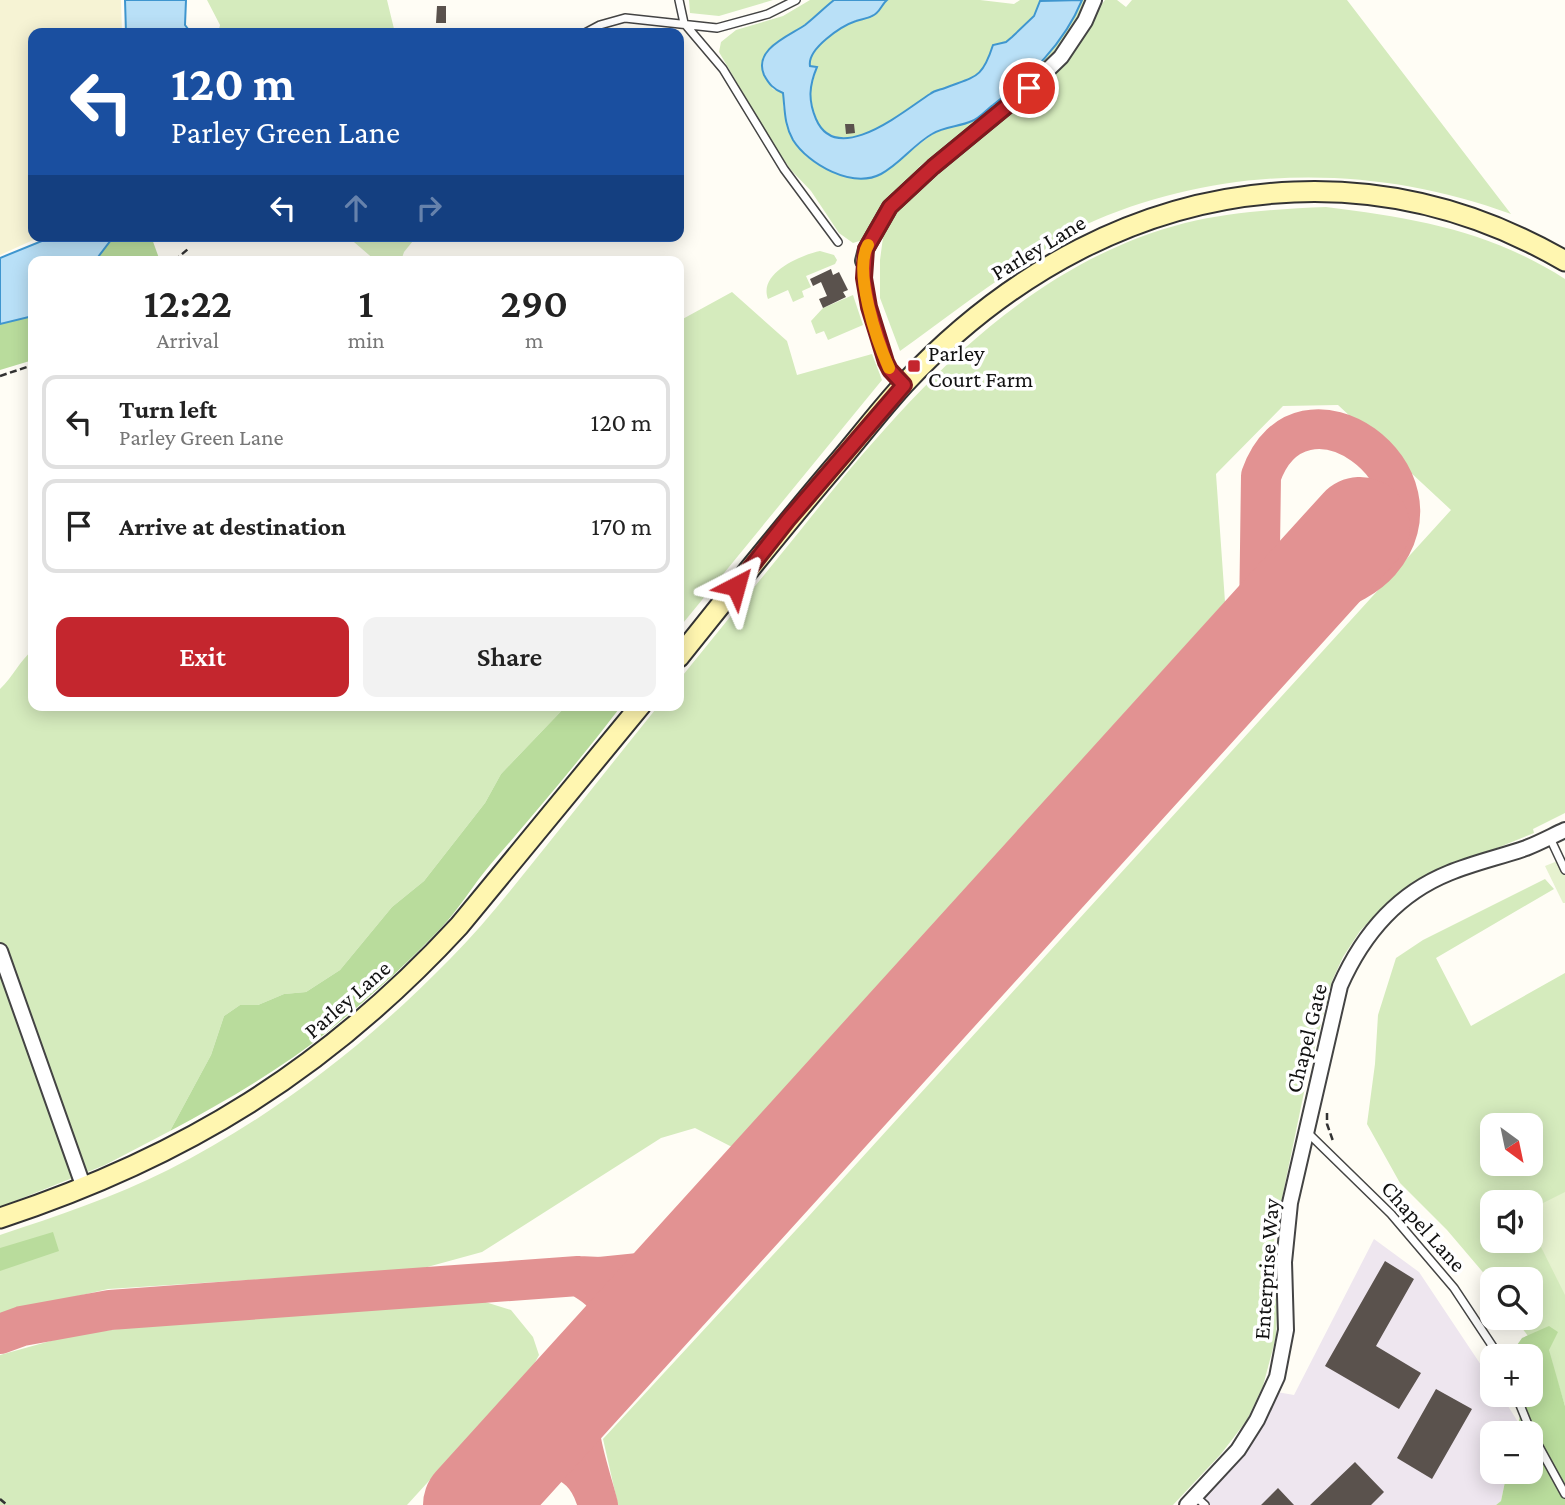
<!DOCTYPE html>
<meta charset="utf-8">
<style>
:root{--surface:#fff;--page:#f2f2f2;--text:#222;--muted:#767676;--line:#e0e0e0;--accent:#c4262e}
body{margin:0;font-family:"Crimson Pro",serif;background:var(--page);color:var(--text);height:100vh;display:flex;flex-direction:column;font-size:26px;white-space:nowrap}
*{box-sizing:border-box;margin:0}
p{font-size:23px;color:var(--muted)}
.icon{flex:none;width:38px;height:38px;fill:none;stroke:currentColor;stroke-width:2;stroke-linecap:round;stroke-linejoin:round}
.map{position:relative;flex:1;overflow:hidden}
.panel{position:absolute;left:28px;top:256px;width:656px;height:455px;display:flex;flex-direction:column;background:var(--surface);border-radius:14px;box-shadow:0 4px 18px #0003}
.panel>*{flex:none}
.top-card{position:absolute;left:28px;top:28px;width:656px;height:214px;border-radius:14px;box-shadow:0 4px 18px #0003;background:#1a4fa0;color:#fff;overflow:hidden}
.needle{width:46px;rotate:147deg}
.tools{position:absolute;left:1480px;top:1113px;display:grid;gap:14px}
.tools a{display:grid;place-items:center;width:63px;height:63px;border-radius:14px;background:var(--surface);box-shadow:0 4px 18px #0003;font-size:35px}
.pin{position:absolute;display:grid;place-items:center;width:60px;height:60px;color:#fff;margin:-30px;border:4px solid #fff;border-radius:50%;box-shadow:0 2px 7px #0007}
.me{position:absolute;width:77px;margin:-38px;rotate:39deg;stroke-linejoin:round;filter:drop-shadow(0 0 5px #0008)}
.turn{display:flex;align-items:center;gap:24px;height:147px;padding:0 28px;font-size:32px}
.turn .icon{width:91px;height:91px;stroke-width:2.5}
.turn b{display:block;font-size:49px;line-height:60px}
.lanes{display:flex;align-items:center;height:66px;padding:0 28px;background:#0003;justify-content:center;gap:35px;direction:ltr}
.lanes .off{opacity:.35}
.eta{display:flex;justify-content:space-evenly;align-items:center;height:119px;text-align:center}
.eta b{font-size:42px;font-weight:600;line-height:49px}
.action{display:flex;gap:14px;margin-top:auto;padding:14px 28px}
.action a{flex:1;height:80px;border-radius:14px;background:var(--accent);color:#fff;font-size:28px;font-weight:600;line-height:80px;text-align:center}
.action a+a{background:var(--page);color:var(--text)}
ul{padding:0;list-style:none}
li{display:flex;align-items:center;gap:21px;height:94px;margin:0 14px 10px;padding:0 14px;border:4px solid var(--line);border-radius:14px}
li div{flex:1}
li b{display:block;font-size:26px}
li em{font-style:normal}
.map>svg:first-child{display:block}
</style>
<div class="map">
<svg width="1565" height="1505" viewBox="0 0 1565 1505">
<rect width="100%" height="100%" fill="#fffdf5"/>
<path fill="#eee6ef" d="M1374 1239 1419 1272 1493 1383V1395H1501L1518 1422 1516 1433H1493V1472H1507L1501 1501 1496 1505H1197L1213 1487 1277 1392 1294 1395Z"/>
<path fill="#f6f3d4" d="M0 0H121L122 33H33V236H42L0 255Z"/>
<path fill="#d5ebbd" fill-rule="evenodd" d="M207 0H387L395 33H218L220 25Z
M689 0H773L719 16 690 13Z
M810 0H834L798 30 780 40 766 78 773 89 783 93V106L792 138 807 157 839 174H881L934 133 980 117 1013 90 1048 54 1070 25 1082 0H1090L1056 56 1026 85 920 166 866 239 853 243 839 233 811 191 791 170 773 144 719 52 721 42 736 30 783 16Z
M887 0H980L1014 4 1020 0H1042L1034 16 1006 42 993 45 986 67 975 77 935 91 910 110 866 134 854 137 840 138 829 134 820 127 810 102 809 94 817 68 810 66C808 49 841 26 856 21 863 19 872 18 877 13 881 9 882 4 887 0Z
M1105 0H1117L1126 7 1132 0H1347L1511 214C1373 163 1220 164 1085 225 1073 231 1061 240 1049 247 997 278 949 316 900 351L880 298V260L884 230 903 203 1090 19Z
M1326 207C1414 218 1488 230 1565 279V813L1533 829 1534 833 1416 881 1379 911 1360 931 1343 957 1332 981 1307 1078 1275 1232 1272 1264 1277 1310 1276 1337 1263 1386 1247 1420 1221 1454 1173 1505H618L603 1439 808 1217 1451 510 1338 405 1283 406 1216 474 1225 602 732 1147 695 1128 661 1138 482 1252 420 1269 108 1289 0 1314V1235C57 1216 114 1197 168 1170 273 1117 368 1043 450 959 484 925 513 887 543 850 582 802 620 753 659 705H679V680C719 631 759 581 799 532 901 404 1018 266 1185 223 1231 212 1278 209 1326 207Z
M347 236H417L404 252 401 261H376Z
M820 251 834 255 837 260 835 264 806 276 811 287 802 291 804 297 793 302 788 290 768 299C758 273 801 255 820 251Z
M732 292 787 341 797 375 872 354 882 380 679 628V321Z
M853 295 863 325 828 340 824 331 816 334 811 321 823 308Z
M33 650V705H567L501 774 485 803 424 881 392 907 340 970 306 992 284 994 258 1005H240L224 1016 211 1055 170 1131 105 1165 0 1207V689C13 677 20 660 33 650Z
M1545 879 1554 889 1436 958 1471 1026 1565 973V1406L1555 1374 1515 1318H1531V1279H1493V1284L1447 1230 1400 1183 1367 1124 1375 1064 1378 1015 1396 958 1423 940ZM1493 1125H1531V1164H1493ZM1493 1202H1531V1241H1493Z
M482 1301 511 1310 533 1337 539 1355 532 1368 407 1505H0V1355L72 1335 173 1322Z"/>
<path fill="#b9dc9c" d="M114 236H151L160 261H95Z
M33 316V360L0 370V324Z
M567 705H622C580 760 535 813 490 865 473 885 459 909 441 928 407 964 369 998 331 1029 281 1069 226 1101 170 1131L211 1055 224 1016 240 1005H258L284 994 306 992 340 970 392 907 424 881 485 803 501 774Z
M53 1232 59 1251 0 1271V1248Z
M1549 1326 1558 1332 1549 1350 1565 1406V1505H1496L1501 1501 1507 1472H1531V1433H1516L1524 1399 1523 1395H1531V1356H1513L1512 1352 1522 1338Z"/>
<path fill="#e6f2cf" d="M1565 858V903H1563L1545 866Z
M1565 1192V1295L1531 1227V1209Z"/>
<path fill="#b9e0f7" stroke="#3f96cf" stroke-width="2" d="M125 0H186L185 25 191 33H126Z
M834 0H887C881 5 880 13 872 16 867 19 861 19 856 21 841 26 807 49 810 66L817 67C809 86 808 100 816 119 837 168 905 110 930 94 935 90 940 90 945 88 976 76 982 79 993 45L1006 42 1012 37 1034 16 1040 1 1082 0C1064 44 1030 76 993 105 986 110 980 118 972 121 959 127 945 126 932 134 913 145 900 164 881 174 852 189 808 164 793 140 784 124 785 110 783 93 773 89 769 84 764 75 753 49 789 36 805 25 815 17 824 8 834 0Z
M54 236H114L95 261H33V316L0 324V258Z"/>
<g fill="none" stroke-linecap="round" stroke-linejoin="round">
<path stroke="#e29292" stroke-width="40" d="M1247 650 1256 634 1259 620 1261 476C1300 365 1455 475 1380 562 1359 586 1323 594 1296 610 1284 617 1273 626 1261 634
M578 1276C628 1302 613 1326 595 1369
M0 1334 22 1326 110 1310 578 1276 600 1277 649 1272 669 1266 706 1250
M501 1475C537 1451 579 1450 595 1496
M598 1505C591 1477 574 1432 580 1404 585 1382 606 1362 619 1345"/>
<path stroke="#e29292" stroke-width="100" d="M473 1505 1360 527"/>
</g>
<path fill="#5a524d" d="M437 6H446V23H436Z
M494 30V33H456V31Z
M845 124H854L855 133 846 134Z
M831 269 833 275 839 272 848 290 843 292 846 297 823 308 819 299 827 296 821 282 813 286 810 279Z
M1385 1261 1414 1279 1376 1346 1421 1373 1399 1409 1325 1366Z
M1436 1389 1472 1409 1432 1479 1397 1458Z
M1355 1462 1384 1492 1371 1505H1310Z
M1278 1488 1294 1505H1261Z"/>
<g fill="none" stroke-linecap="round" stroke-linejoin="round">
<defs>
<path id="lane" d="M679 0 684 23 723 69 784 169 838 242
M585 33 600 25 625 18 717 28 768 14 796 0
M863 261C865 297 876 359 903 384
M1550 838 1565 870
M1307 1132 1391 1214 1454 1288 1499 1356
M1516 1395 1531 1432 1565 1494
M1195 1496 1205 1505"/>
<path id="street" d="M863 261 866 249 890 207 933 167 1029 88 1061 57 1085 21 1094 0
M0 951 84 1188
M1187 1505 1238 1450 1257 1420 1277 1377 1286 1330 1284 1262 1290 1203 1340 986C1362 936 1397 894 1449 873 1473 863 1500 857 1526 848 1539 843 1552 836 1565 830"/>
<path id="secondary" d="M679 657C732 591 785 524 841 459 862 434 882 408 904 384 1007 274 1141 198 1294 192 1390 188 1482 213 1565 261
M0 1218C185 1157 327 1069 459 926L641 705"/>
</defs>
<use href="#lane" stroke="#444" stroke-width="10"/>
<use href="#street" stroke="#444" stroke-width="18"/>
<use href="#secondary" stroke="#333" stroke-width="23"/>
<path stroke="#333" stroke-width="2.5" stroke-dasharray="7 3.5" stroke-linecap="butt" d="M174 261 188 249
M0 376 33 365
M1327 1113V1124L1333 1141
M0 1499 7 1505"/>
<use href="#lane" stroke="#fff" stroke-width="7"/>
<use href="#street" stroke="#fff" stroke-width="14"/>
<use href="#secondary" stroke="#fff6b0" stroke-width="19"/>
</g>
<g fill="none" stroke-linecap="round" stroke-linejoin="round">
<defs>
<path id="route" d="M736 586 788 520 904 385 890 370 886 362 869 307 864 278 866 249 890 207 933 167 1029 88"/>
</defs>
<use href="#route" stroke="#7f191e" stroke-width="18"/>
<use href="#route" stroke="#c4262e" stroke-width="12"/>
<path stroke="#f59e0b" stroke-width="12" d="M868 245C853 271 877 341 889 368"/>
</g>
<rect fill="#c4262e" stroke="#fff" stroke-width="2.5" x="907" y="359" width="14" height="14" rx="3.5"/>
<g text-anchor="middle" stroke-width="7" stroke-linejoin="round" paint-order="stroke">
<g font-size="23" fill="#111" stroke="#fff">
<text transform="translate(1038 247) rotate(-31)" y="8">Parley Lane</text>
<text transform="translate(347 999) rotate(-41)" y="8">Parley Lane</text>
<text transform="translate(1306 1038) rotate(-76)" y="8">Chapel Gate</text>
<text transform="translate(1424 1226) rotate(48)" y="8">Chapel Lane</text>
<text transform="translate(1266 1269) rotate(-86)" y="8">Enterprise Way</text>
</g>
<g font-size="23" fill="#111" stroke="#fff" text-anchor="start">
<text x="928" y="361">Parley<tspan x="928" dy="26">Court Farm</tspan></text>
</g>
</g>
</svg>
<div class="tools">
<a><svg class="needle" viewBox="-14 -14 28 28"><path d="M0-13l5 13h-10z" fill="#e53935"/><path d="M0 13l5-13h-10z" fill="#767676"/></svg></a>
<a><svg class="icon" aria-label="sound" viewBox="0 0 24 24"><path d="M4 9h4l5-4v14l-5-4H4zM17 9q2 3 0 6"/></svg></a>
<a><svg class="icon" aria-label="search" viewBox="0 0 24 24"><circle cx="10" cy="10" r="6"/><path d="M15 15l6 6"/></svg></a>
<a>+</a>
<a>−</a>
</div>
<div class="pin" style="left:1029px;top:88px;background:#d93025"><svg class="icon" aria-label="arrive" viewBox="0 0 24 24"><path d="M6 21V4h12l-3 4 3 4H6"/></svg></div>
<svg class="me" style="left:736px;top:586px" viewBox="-20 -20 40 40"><path d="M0-17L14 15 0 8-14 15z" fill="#c4262e" stroke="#fff" stroke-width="4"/></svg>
<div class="top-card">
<div class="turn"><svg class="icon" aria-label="left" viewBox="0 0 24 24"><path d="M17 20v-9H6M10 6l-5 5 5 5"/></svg><div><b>120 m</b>Parley Green Lane</div></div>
<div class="lanes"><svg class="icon" aria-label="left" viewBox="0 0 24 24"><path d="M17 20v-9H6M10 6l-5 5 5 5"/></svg><svg class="icon off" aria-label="ahead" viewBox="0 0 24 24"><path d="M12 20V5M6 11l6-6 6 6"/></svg><svg class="icon off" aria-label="right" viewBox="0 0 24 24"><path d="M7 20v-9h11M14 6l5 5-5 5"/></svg></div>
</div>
<section class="panel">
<div class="eta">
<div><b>12:22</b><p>Arrival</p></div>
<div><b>1</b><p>min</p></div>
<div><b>290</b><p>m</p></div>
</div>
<ul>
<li><svg class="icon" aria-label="left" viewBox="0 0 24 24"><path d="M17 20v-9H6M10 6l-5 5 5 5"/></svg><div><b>Turn left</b><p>Parley Green Lane</p></div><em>120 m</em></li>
<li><svg class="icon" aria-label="arrive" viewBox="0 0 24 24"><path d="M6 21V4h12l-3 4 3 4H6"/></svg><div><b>Arrive at destination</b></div><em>170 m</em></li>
</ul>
<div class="action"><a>Exit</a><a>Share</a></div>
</section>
</div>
